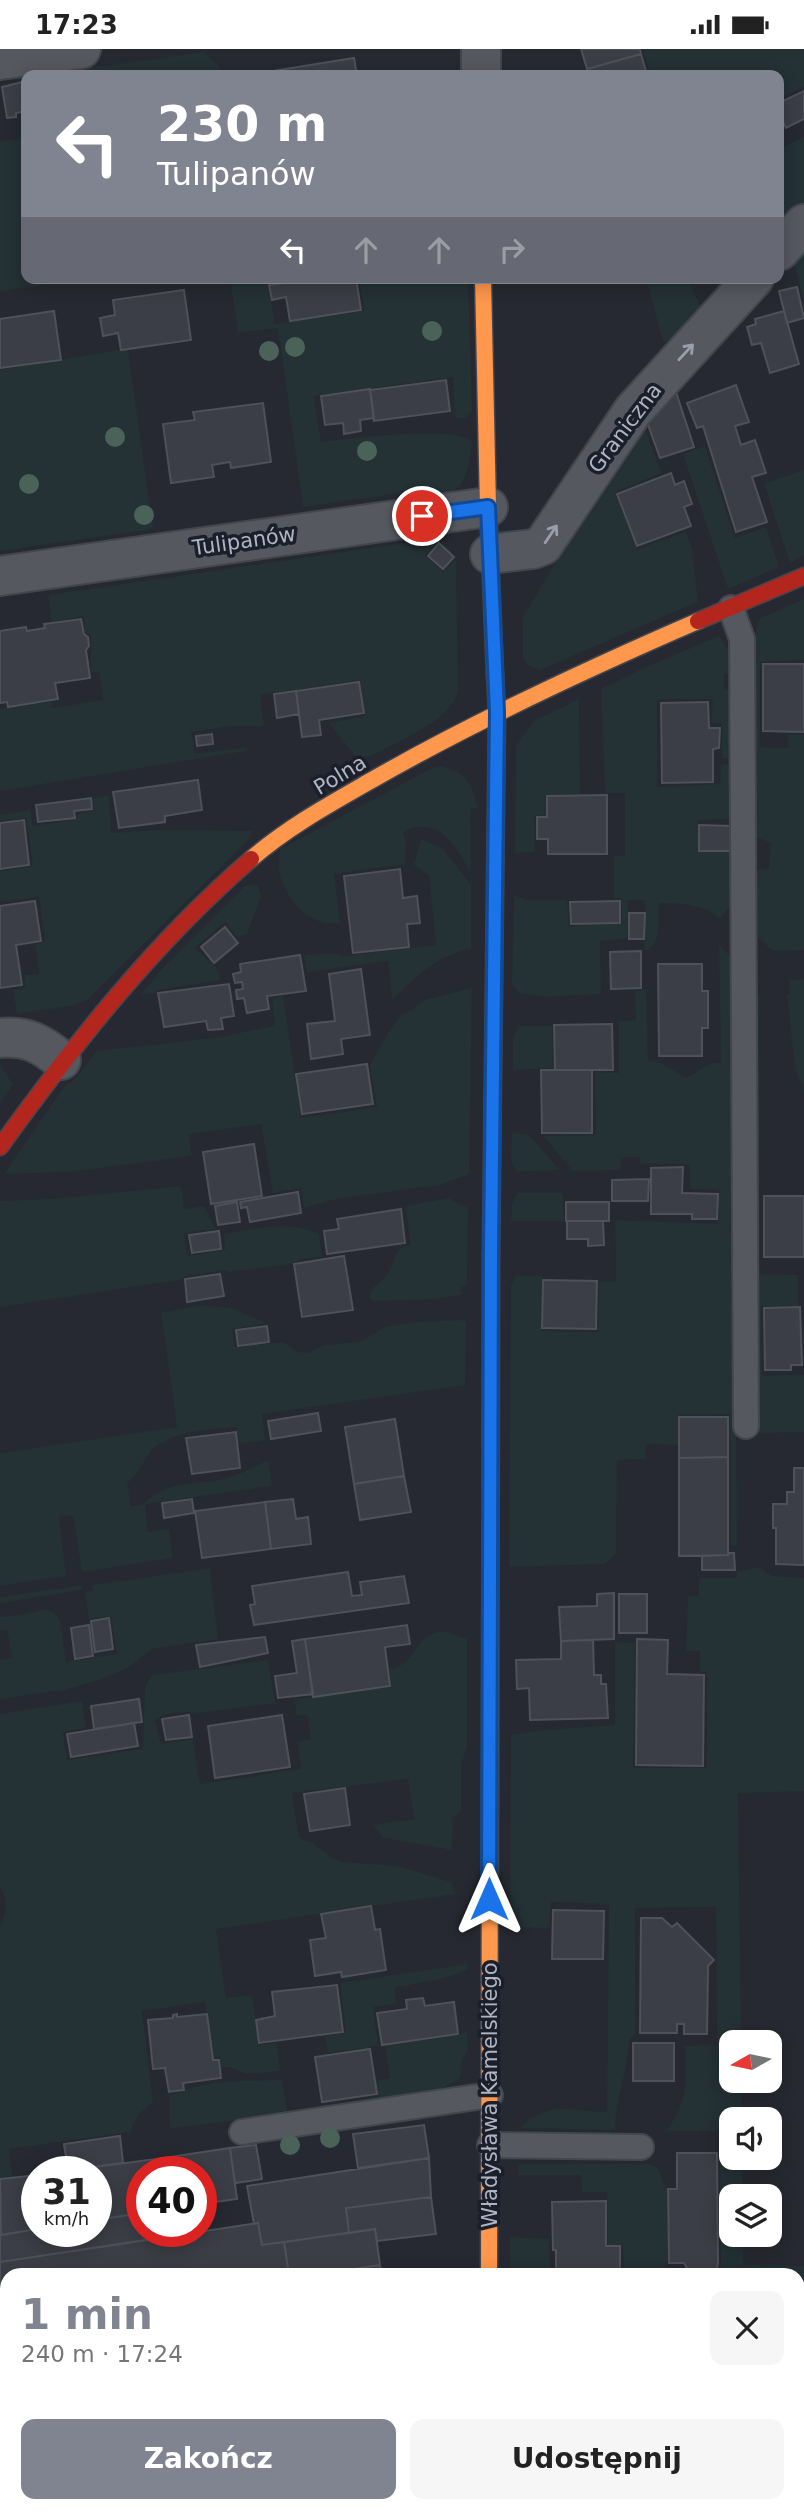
<!DOCTYPE html>
<html lang="pl">
<meta charset="utf-8">
<style>
:root{--surface:#fff;--page:#f6f6f6;--text:#222;--muted:#767676;--accent:#808490}
body{margin:0;font-family:"DejaVu Sans",sans-serif;background:var(--page);color:var(--text);height:100vh;display:flex;flex-direction:column;font-size:26px;white-space:nowrap}
*{box-sizing:border-box;margin:0}
p{font-size:23px;color:var(--muted)}
.icon{flex:none;width:38px;height:38px;fill:none;stroke:currentColor;stroke-width:2;stroke-linecap:round;stroke-linejoin:round}
.map{position:relative;flex:1;overflow:hidden}
.panel{position:absolute;left:0px;top:2219px;width:805px;height:245px;display:flex;flex-direction:column;background:var(--surface);border-radius:21px 21px 0 0;box-shadow:0 4px 18px #0003}
.panel>*{flex:none}
.banner{position:absolute;left:21px;top:21px;width:763px;height:214px;border-radius:14px;box-shadow:0 4px 18px #0003;background:#808490;color:#fff;overflow:hidden}
.needle{width:46px;rotate:261deg}
.fabs{position:absolute;left:719px;top:1981px;display:grid;gap:14px}
.fabs a{display:grid;place-items:center;width:63px;height:63px;border-radius:14px;background:var(--surface);box-shadow:0 4px 18px #0003;font-size:35px}
.speed{position:absolute;left:21px;top:2107px;display:flex;gap:14px;font-size:35px;font-weight:700;text-align:center}
.speed>*{display:grid;place-content:center;width:91px;height:91px;border-radius:50%;background:var(--surface);box-shadow:0 4px 18px #0003;line-height:1}
.speed small{font-size:18px;font-weight:400}
.speed .limit{border:10px solid #d22;background:#fff;color:#111}
.pin{position:absolute;display:grid;place-items:center;width:60px;height:60px;color:#fff;margin:-30px;border:4px solid #fff;border-radius:50%;box-shadow:0 2px 7px #0007}
.me{position:absolute;width:77px;margin:-38px;rotate:0deg;stroke-linejoin:round;filter:drop-shadow(0 0 5px #0008)}
.turn{display:flex;align-items:center;gap:24px;height:147px;padding:0 21px;font-size:32px}
.turn .icon{width:91px;height:91px;stroke-width:2.5}
.turn b{display:block;font-size:49px;line-height:60px}
.lanes{display:flex;align-items:center;height:66px;padding:0 21px;background:#0003;justify-content:center;gap:35px;direction:ltr}
.lanes .off{opacity:.35}
.round{display:grid;place-items:center;flex:none;width:74px;height:74px;border-radius:14px;background:var(--page)}
.overview{display:flex;align-items:center;justify-content:space-between;height:119px;padding:0 21px}
h1{font-size:42px;font-weight:700;line-height:52px;color:var(--accent)}
.button{display:flex;gap:14px;margin-top:auto;padding:14px 21px}
.button a{flex:1;height:80px;border-radius:14px;background:var(--accent);color:#fff;font-size:28px;font-weight:700;line-height:80px;text-align:center}
.button a+a{background:var(--page);color:var(--text)}
.status{display:flex;justify-content:space-between;align-items:center;height:49px;padding:0 35px;background:var(--surface);direction:ltr}
.status svg{height:19px;fill:currentColor}
.map>svg:first-child{display:block}
</style>
<div class="status"><b>17:23</b><svg viewBox="0 0 49 12"><path d="M0 12V9h3v3zM5 12V6h3v6zM10 12V3h3v9zM15 12V0h3v12zM26 1h20v11H26zM47 4h2v5h-2z"/></svg></div>
<div class="map">
<svg width="804" height="2464" viewBox="0 0 804 2464">
<rect width="100%" height="100%" fill="#262931"/>
<path fill="#243135" d="M643 0H804V38L779 49V26H650Z
M204 3 219 17 223 26H82L81 20Z
M804 88V156L779 182V90L783 98Z
M26 89V229H91L0 242V93Z
M804 199V252L793 211Z
M230 229H267L275 275 364 262 359 229H468L472 362 465 369H455L453 328 314 347 321 393C349 390 454 375 472 393 466 447 458 445 407 452L402 444 303 458 278 279 238 284Z
M646 229H687L703 262 671 295 669 291 663 293Z
M118 301H128L153 480 0 502V321Z
M644 376 661 424 615 443 637 500 686 483 692 499 698 553 540 621 529 617 523 608V568L609 423Z
M705 397 735 489 766 478 779 518 728 540 683 405Z
M804 421V507L790 514 764 435Z
M432 490 437 494 425 506 443 523 456 510 458 643C447 675 398 692 369 708L357 709 329 674 365 667 360 631 260 646 264 677H230L191 683 195 705 247 698 246 702 0 742V660L51 653 52 659 103 651 99 623 91 624C90 610 92 600 91 586L85 583 84 567 52 573 48 546Z
M804 550V611L760 613V698L788 699V686H804V901L773 902 755 886 754 821 769 820 771 794 753 787 756 582 759 570Z
M719 587 732 607 733 623 724 625V640L733 639V709H722V674H711L713 650H657V738L720 735 721 716 733 714 732 770 698 771V803L731 802V857L720 869C701 855 681 854 659 854 658 871 663 896 644 902L646 863 644 851H628L627 890 600 892 601 945 549 948 519 944 512 935 514 846 526 851H567L569 877 622 875 621 849H614V807H625V744H605L601 640 644 619Z
M579 650 580 745 545 746 546 766 534 767 535 803 515 804 516 697 534 672Z
M436 717C464 720 472 733 478 759L470 760 471 823C458 804 449 780 424 778 415 778 409 778 403 785L406 791 405 815 334 825 340 874C311 879 288 853 280 827 277 819 280 808 280 800Z
M109 746 111 784 161 781 253 782 246 793 88 950 76 956 17 965 13 941 26 939 24 926 39 925 35 895 45 893 39 848 0 853V822L33 817 26 769 0 772V766L30 761 33 777 77 770V765L94 762 93 749Z
M421 790 443 800 471 836V900C438 905 415 929 392 951L388 912 307 923 304 906 332 904 344 907 436 896 429 827 414 816Z
M258 836 261 848 247 885 237 888 225 873 195 899 216 919 221 931 157 941 156 944 140 946 166 916 245 837Z
M719 896 731 908 732 1173 729 1176 735 1208 737 1497 731 1496 730 1365 678 1366V1396L646 1395 645 1410 617 1411 616 1505 605 1515 509 1518 511 1237 516 1227H542L541 1282 598 1283 599 1233 616 1232 615 1171 718 1175 719 1141 690 1140V1115H640V1108H621L620 1121 573 1122 543 1087 596 1086 595 1023 619 1024V972L636 971 635 942 646 941 648 1011 659 1013 686 1029 711 1014H721Z
M804 930V1041L795 1021 787 945H790L789 931Z
M472 939 469 1125 440 1136 336 1150 304 1159 301 1139 273 1144 261 1075 189 1085 192 1107 69 1123 4 1125 66 1035 72 1033 97 1002 220 988 273 977 275 974 272 948 283 946 301 1069 377 1058 370 1016 389 982 400 968 425 951Z
M759 947 760 1208 754 1207 753 948Z
M520 977H552L553 1019 513 1021V987Z
M0 1015 13 1036 0 1053Z
M512 1083 529 1086 560 1121 517 1123 511 1112Z
M181 1137 184 1160 204 1157 216 1180 184 1184 187 1207 225 1201 224 1185C257 1179 288 1171 319 1185L322 1208 302 1210 290 1215 229 1223 225 1221 186 1227 179 1231 0 1258V1152L50 1150Z
M517 1144H563L564 1172H511L512 1155Z
M448 1149 468 1159 467 1236 462 1238 461 1246 425 1251 372 1252 369 1248C373 1234 380 1236 387 1226 396 1213 391 1200 410 1196L406 1157Z
M755 1225 798 1226V1257H761L762 1327 804 1326V1383L756 1384Z
M201 1256 232 1259 267 1274 232 1280 235 1298 284 1293 298 1303 309 1304 324 1296 360 1293 386 1277 417 1273 461 1271 466 1273 465 1336 262 1365 265 1391 239 1395 236 1378C210 1381 174 1381 153 1400 143 1409 142 1423 127 1434L131 1457 144 1455C167 1430 196 1437 227 1429 241 1425 254 1418 268 1411L272 1437 145 1455 148 1483 169 1480 173 1509 82 1523 73 1466 59 1468 66 1527 0 1537V1404L177 1378 161 1264Z
M759 1518 772 1527 804 1529V1742L738 1744 741 1993H732V2032H741L742 2070H732L731 2082H666C689 2053 686 2031 685 1997L717 1996 716 1858 635 1859V1985L629 1991C628 2022 615 2051 615 2081L520 2079C549 2050 571 2063 607 2063L609 1855 551 1853 549 1879 510 1878 511 1686 543 1681 615 1676V1593L635 1594 633 1719H707V1623H700V1602H686L688 1547H699V1529H737V1522Z
M210 1519 218 1590 152 1600 129 1618 100 1631 63 1641 0 1650V1611L12 1609 7 1581 0 1582V1568L21 1566 46 1560 54 1564 60 1571 66 1613 117 1605 111 1567 89 1570 85 1543 93 1542V1536Z
M84 1536 81 1541 0 1554V1548Z
M445 1582 467 1590V1698L461 1716V1762L453 1768 452 1801 384 1789 372 1776 414 1770 408 1730 292 1744 299 1789 313 1794 331 1808 341 1813 397 1817 451 1833 455 1845 216 1880 226 1949 252 1946 259 1996 277 1994 280 2022 245 2025 229 2018H221L220 2008 213 2009 205 1953 142 1962 153 2053 138 2066 130 2083 9 2100 12 2127 0 2129V1877C7 1863 8 1852 0 1838V1665L82 1652 86 1679 67 1682 63 1685 67 1711 143 1700 145 1637 152 1626 268 1611 275 1654 198 1664C185 1662 166 1663 155 1671L161 1695 193 1690 200 1735 301 1720 298 1693 311 1690 307 1666 296 1667 295 1650 391 1638 389 1620C419 1616 409 1586 445 1582Z
M467 1915V1921L445 1929 395 1939 396 1955 373 1958 378 1997 328 2004 325 1987 346 1984 340 1934Z
M467 1982 468 2002 462 2010 460 2029 439 2041 379 2051 376 2032 390 2029 385 1997 458 1986Z
M282 2031 287 2061 281 2065 170 2080 169 2046C178 2045 183 2042 190 2039 219 2031 252 2032 282 2031Z
M720 2104 731 2105 732 2109H742L743 2147H732V2186H743V2216L804 2217V2464H636V2457H798V2226H716L721 2216Z
M518 2115H648L657 2118 667 2141V2226H624L623 2197 608 2196 607 2143H582L581 2126H518Z
M510 2188 549 2190 550 2226H510Z
M7 2303V2457H181L182 2464H0V2304Z
M244 2457H321L322 2464H245Z
M412 2457H469V2464H413Z"/>
<g fill="none" stroke-linecap="round" stroke-linejoin="round">
<path stroke="#181f31" stroke-width="12" d="M0 2315H7"/>
</g>
<path fill="#3b3e46" stroke="#4e5159" stroke-width="2" d="M581 0H640L641 5 587 20Z
M641 5 647 26H588L587 20Z
M354 9 357 26H260V24Z
M26 32V62L16 64V68L7 69 2 38Z
M804 42V70L786 79 779 64V54Z
M284 229H356L361 261 290 272 286 248 272 251 269 236 285 234Z
M797 238 804 269 787 274 779 242Z
M184 241 191 291 121 301 118 284 103 287 100 269 115 266 113 251Z
M54 262 61 311 0 319V270Z
M784 262 799 315 770 324 761 294 752 296 747 278 756 275 755 270Z
M446 331 450 362 374 372 370 341Z
M736 336 749 373 735 377 741 396 755 391 766 424 752 428 767 473 736 483 703 377 697 379 687 354Z
M674 337 694 398 660 409 647 373Z
M370 340 374 369 360 371 361 382 344 385 343 374 325 376 321 347Z
M263 354 271 413 231 419 230 413 212 416 214 428 171 434 163 375 195 371 193 363Z
M671 424 675 436 684 432 692 455 684 458 691 477 637 497 617 445Z
M439 494 454 508 443 520 428 507Z
M81 570 84 585 88 588 89 597 86 601 90 629 55 634 58 650 8 658 7 653 0 654V582L26 578 27 582 45 579 44 575Z
M763 615H804V683L763 682Z
M359 633 364 664 319 671 321 686 302 688 296 642Z
M296 642 299 665 277 669 274 645Z
M708 653 709 679H720L719 699 713 700V733L662 734 661 654Z
M212 685 213 695 197 697 196 687Z
M198 731 202 761 165 767V773L119 779 113 743Z
M607 746V805H548V790H537V768H547V747Z
M91 749 92 760 74 762 75 769 38 773 36 756Z
M24 771 29 816 0 820V774Z
M699 776 732 777 733 802H699Z
M400 820 403 849 417 847 420 874 407 875 409 898 353 904 344 827Z
M35 852 41 892 16 896 22 936 0 939V857Z
M620 852V874L571 875 570 853Z
M629 864H645L644 890H629Z
M225 878 238 894 214 914 201 898Z
M641 902V939L611 940 610 903Z
M300 906 306 942 267 947 269 960 247 964 244 949 237 950 236 941 243 940 242 933 235 934 233 925 241 923 240 915Z
M658 915H702V942H708V979H702V1007H659Z
M361 920 370 986 341 990 343 1005 311 1010 307 975 335 972 329 925Z
M229 935 234 967 221 969 223 980 208 981 206 972 164 978 158 944Z
M612 975 613 1021H555L554 976Z
M367 1015 373 1055 302 1065 296 1025Z
M541 1021H592V1084H542Z
M254 1095 262 1147 211 1155 203 1103Z
M683 1118 682 1144 718 1145 717 1170H692V1165H651V1119Z
M649 1130 648 1152H612V1131Z
M298 1143 301 1164 250 1173 247 1158 241 1159 240 1153Z
M764 1147H804V1208H764Z
M237 1153 240 1173 218 1176 215 1157Z
M566 1153H609V1172H566Z
M401 1160 405 1194 327 1205 324 1182 339 1180 337 1170Z
M567 1172H603L604 1196 588 1197V1190H567Z
M219 1182 221 1200 192 1204 189 1186Z
M344 1207 353 1261 302 1268 294 1215Z
M220 1225 224 1247 187 1253 185 1230Z
M543 1231 597 1232 596 1280 542 1279Z
M800 1258 802 1316H791V1321H765L764 1259Z
M267 1277 269 1293 238 1297 236 1281Z
M318 1364 321 1382 271 1390 268 1372Z
M679 1368H728V1408L679 1409Z
M395 1370 404 1427 354 1435 345 1378Z
M236 1383 240 1419 192 1425 186 1389Z
M728 1408V1506L679 1507V1409Z
M794 1419H804V1516L776 1515V1479H773V1455H787V1443H794Z
M404 1427 411 1463 360 1471 354 1435Z
M192 1450 194 1464 164 1469 162 1454Z
M293 1450 296 1470 308 1468 311 1495 271 1500 265 1453Z
M265 1453 271 1500 202 1509 195 1462Z
M729 1504H734L735 1521H702V1507L728 1506Z
M348 1523 352 1547 362 1546 360 1533 404 1527 409 1554 254 1576 250 1556 255 1555 252 1537Z
M614 1544V1590L561 1592 559 1558 597 1557V1545Z
M619 1545H647V1584H619Z
M109 1569 113 1600 95 1603 91 1572Z
M89 1576 93 1607 75 1610 71 1579Z
M407 1576 410 1595 385 1598 390 1637 313 1648 305 1590Z
M265 1588 268 1604 200 1618 196 1596Z
M305 1590 313 1645 278 1649 275 1627 297 1624 292 1592Z
M637 1590 668 1591 667 1625 704 1626 703 1717 636 1716Z
M593 1591 594 1626H601V1635H606L608 1669 530 1671 529 1639 517 1640 516 1611 561 1610V1592Z
M139 1650 142 1673 94 1680 91 1657Z
M189 1666 192 1688 166 1691 162 1670Z
M282 1666 290 1718 215 1729 208 1677Z
M134 1674 138 1697 71 1708 67 1685Z
M345 1739 350 1776 310 1782 304 1745Z
M371 1857 375 1881 380 1880 386 1921 342 1928 341 1923 315 1927 310 1891 326 1889 321 1865Z
M553 1861 604 1862 603 1910H552Z
M641 1869H662L672 1878 677 1874 714 1911 708 1917 707 1985H684V1975H677V1984H640Z
M337 1936 343 1983 259 1994 256 1971 275 1967 272 1943Z
M423 1949 425 1957 454 1953 458 1985 382 1996 377 1964 407 1960 406 1951Z
M177 1965V1968L207 1965 213 2011H219L221 2029 183 2034 184 2041 169 2043 165 2019 153 2020 148 1971 173 1969V1966Z
M633 1994H674V2032H633Z
M370 2000 377 2045 322 2053 315 2008Z
M424 2076 429 2109 358 2119 353 2085Z
M120 2087 123 2114 68 2121 64 2095Z
M256 2096 262 2130 235 2134 230 2099Z
M230 2099 237 2150 201 2155V2123H165L163 2109Z
M677 2104H717L718 2214 717 2220 712 2226H691L684 2214H669L668 2140H677Z
M163 2109 165 2123H142V2164L96 2171V2123H57Z
M429 2109 431 2148 346 2159 349 2184 262 2196 258 2174 254 2175 247 2137Z
M37 2126V2180L1 2186 0 2130Z
M431 2148 436 2185 377 2192 375 2180 349 2184 346 2159Z
M606 2152V2197H620V2226H556V2201H553L552 2153Z
M142 2164V2182H174L175 2187 0 2213V2180L1 2186 37 2180V2182H96V2171Z
M258 2174 262 2196 284 2193 289 2226H7V2271L0 2272V2213Z
M375 2180 380 2216 313 2226H289L284 2193Z
M380 2216 382 2226H348L347 2221Z
M347 2221 348 2226H313Z
M185 2457H213L214 2461 240 2457 241 2464H186Z
M322 2457H395L396 2464H323Z
M566 2457H634V2464L566 2463Z"/>
<g fill="none" stroke-linecap="round" stroke-linejoin="round">
<defs>
<path id="lane" d="M731 559 742 590 746 1377
M242 2083 490 2046
M490 2096 641 2098"/>
<path id="street" d="M0 11 81 0
M481 26V0
M779 202 804 175
M490 505 533 500 543 496 633 362 754 229
M0 527 488 458
M0 989C26 986 42 995 61 1011
M488 2464V2457"/>
<path id="fast" d="M490 1753 491 1205"/>
<path id="slow" d="M483 229 488 458 495 626
M251 810C288 778 330 755 372 731 477 671 587 620 698 572
M489 2226 490 1753"/>
<path id="jam" d="M698 572 804 527
M0 1098C75 994 154 894 251 810
M491 1205 497 663 495 626"/>
</defs>
<use href="#lane" stroke="#44464e" stroke-width="28"/>
<use href="#street" stroke="#44464e" stroke-width="42"/>
<use href="#fast" stroke="#44464e" stroke-width="19"/>
<use href="#slow" stroke="#44464e" stroke-width="19"/>
<use href="#jam" stroke="#44464e" stroke-width="19"/>
<use href="#lane" stroke="#56585f" stroke-width="24"/>
<use href="#street" stroke="#56585f" stroke-width="38"/>
<use href="#fast" stroke="#63d668" stroke-width="16"/>
<use href="#slow" stroke="#ff974d" stroke-width="16"/>
<use href="#jam" stroke="#b3261e" stroke-width="16"/>
</g>
<g fill="#4b6258">
<circle cx="432" cy="282" r="10"/>
<circle cx="295" cy="298" r="10"/>
<circle cx="269" cy="302" r="10"/>
<circle cx="115" cy="388" r="10"/>
<circle cx="367" cy="402" r="10"/>
<circle cx="29" cy="435" r="10"/>
<circle cx="144" cy="466" r="10"/>
<circle cx="330" cy="2089" r="10"/>
<circle cx="290" cy="2096" r="10"/>
</g>
<defs><path id="oneway-shaft" d="M-6 0H5M1.5-3L5.5 0L1.5 3" fill="none" stroke-width="1.6" stroke-linecap="round" stroke-linejoin="round" transform="scale(1.75)"/></defs>
<g stroke="#9a9eaa">
<use href="#oneway-shaft" transform="translate(686 303) rotate(-47)"/>
<use href="#oneway-shaft" transform="translate(551 485) rotate(-56)"/>
</g>
<g fill="none" stroke-linecap="round" stroke-linejoin="round">
<defs>
<path id="route" d="M422 467 488 458 497 663 491 1201 489 1850"/>
</defs>
<use href="#route" stroke="#114b97" stroke-width="18"/>
<use href="#route" stroke="#1a73e8" stroke-width="12"/>
</g>
<g text-anchor="middle" stroke-width="7" stroke-linejoin="round" paint-order="stroke">
<g font-size="21" fill="#b0b5c3" stroke="#1b1f2b">
<text transform="translate(625 379) rotate(-53)" y="7">Graniczna</text>
<text transform="translate(244 492) rotate(-8)" y="7">Tulipanów</text>
<text transform="translate(340 726) rotate(-31)" y="7">Polna</text>
<text transform="translate(490 2046) rotate(-90)" y="7">Władysława Kamelskiego</text>
</g>
</g>
</svg>
<div class="fabs">
<a><svg class="needle" viewBox="-14 -14 28 28"><path d="M0-13l5 13h-10z" fill="#e53935"/><path d="M0 13l5-13h-10z" fill="#767676"/></svg></a>
<a><svg class="icon" aria-label="sound" viewBox="0 0 24 24"><path d="M4 9h4l5-4v14l-5-4H4zM17 9q2 3 0 6"/></svg></a>
<a><svg class="icon" aria-label="layers" viewBox="0 0 24 24"><path d="M12 4l9 5-9 5-9-5zM3 14l9 5 9-5"/></svg></a>
</div>
<div class="speed"><div>31<small>km/h</small></div><div class="limit">40</div></div>
<div class="pin" style="left:422px;top:467px;background:#d93025"><svg class="icon" aria-label="arrive" viewBox="0 0 24 24"><path d="M6 21V4h12l-3 4 3 4H6"/></svg></div>
<svg class="me" style="left:489px;top:1850px" viewBox="-20 -20 40 40"><path d="M0-17L14 15 0 8-14 15z" fill="#1a73e8" stroke="#fff" stroke-width="4"/></svg>
<div class="banner">
<div class="turn"><svg class="icon" aria-label="left" viewBox="0 0 24 24"><path d="M17 20v-9H6M10 6l-5 5 5 5"/></svg><div><b>230 m</b>Tulipanów</div></div>
<div class="lanes"><svg class="icon" aria-label="left" viewBox="0 0 24 24"><path d="M17 20v-9H6M10 6l-5 5 5 5"/></svg><svg class="icon off" aria-label="ahead" viewBox="0 0 24 24"><path d="M12 20V5M6 11l6-6 6 6"/></svg><svg class="icon off" aria-label="ahead" viewBox="0 0 24 24"><path d="M12 20V5M6 11l6-6 6 6"/></svg><svg class="icon off" aria-label="right" viewBox="0 0 24 24"><path d="M7 20v-9h11M14 6l5 5-5 5"/></svg></div>
</div>
<section class="panel">
<div class="overview"><div><h1>1 min</h1><p>240 m · 17:24</p></div><a class="round"><svg class="icon" aria-label="close" viewBox="0 0 24 24"><path d="M6 6l12 12M18 6L6 18"/></svg></a></div>
<div class="button"><a>Zakończ</a><a>Udostępnij</a></div>
</section>
</div>
